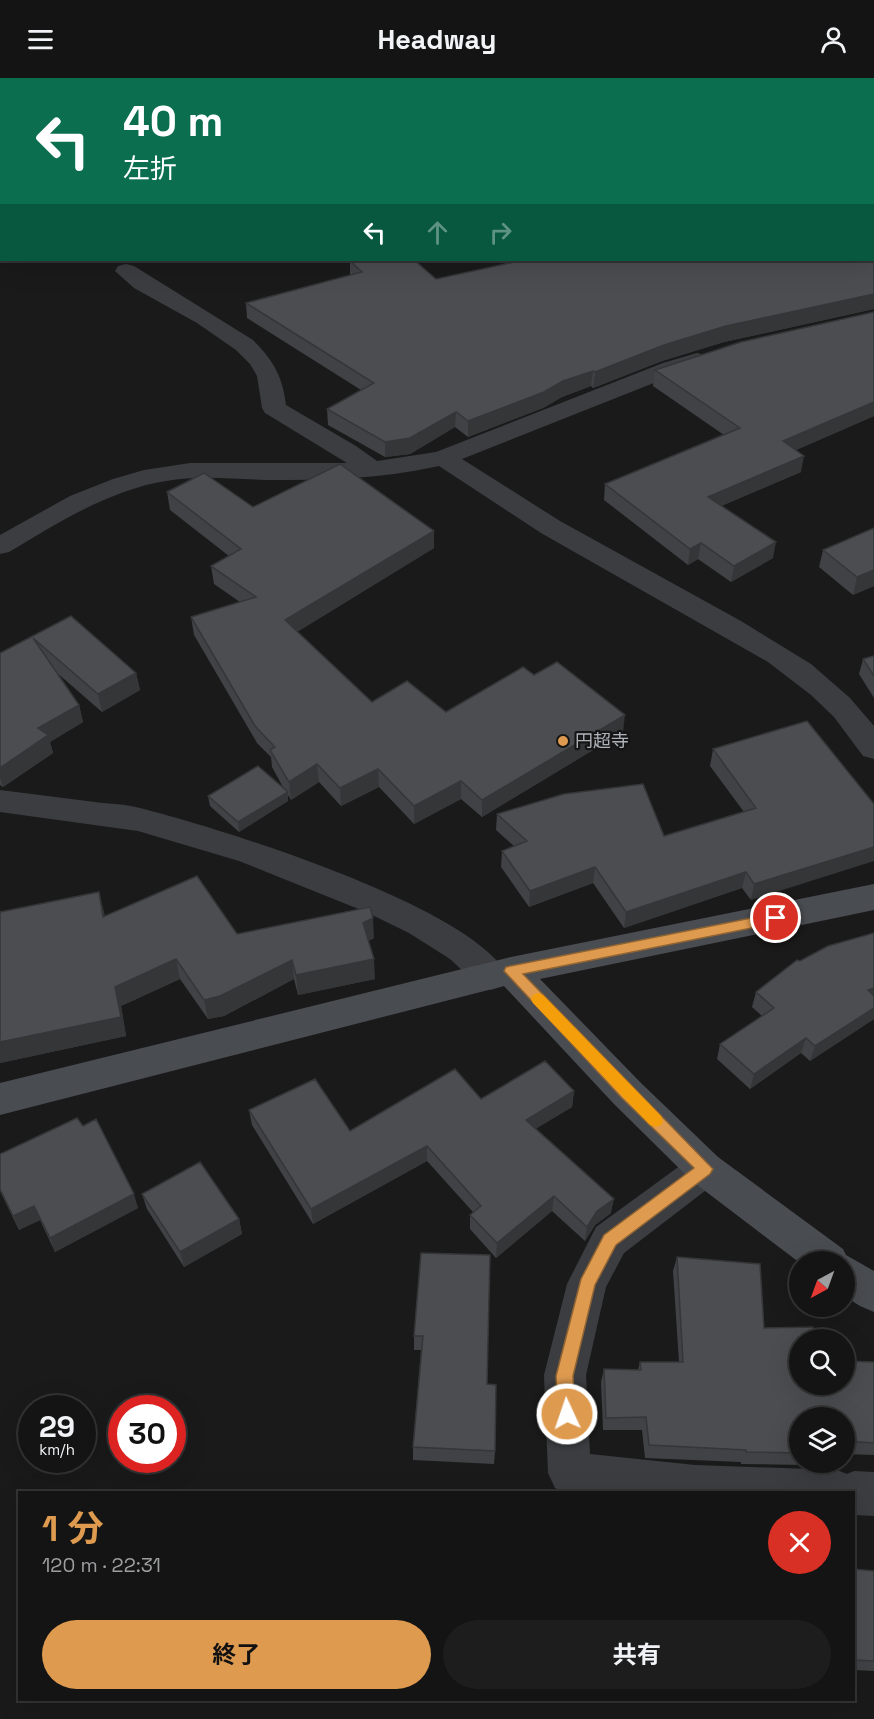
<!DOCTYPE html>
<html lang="ja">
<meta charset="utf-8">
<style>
:root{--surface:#141414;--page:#1d1d1d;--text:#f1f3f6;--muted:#9d9ea0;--line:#333334;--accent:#de9a4f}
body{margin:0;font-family:"Space Grotesk","Noto Sans JP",sans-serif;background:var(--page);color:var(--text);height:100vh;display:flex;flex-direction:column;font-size:22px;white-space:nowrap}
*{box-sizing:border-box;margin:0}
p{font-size:20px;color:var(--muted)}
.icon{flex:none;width:33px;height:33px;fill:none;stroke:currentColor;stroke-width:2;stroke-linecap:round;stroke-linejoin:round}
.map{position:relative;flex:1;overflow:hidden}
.side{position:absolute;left:18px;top:1413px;width:837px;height:210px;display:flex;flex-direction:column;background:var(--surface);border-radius:0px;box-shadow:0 6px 24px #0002,0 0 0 2px var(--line)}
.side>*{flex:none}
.banner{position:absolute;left:0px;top:0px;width:874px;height:183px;box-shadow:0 6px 24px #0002,0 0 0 2px var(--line);background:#0b6e4f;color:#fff;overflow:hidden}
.needle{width:39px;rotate:221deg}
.controls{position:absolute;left:789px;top:1173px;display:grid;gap:12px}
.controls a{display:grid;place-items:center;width:66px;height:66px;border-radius:50%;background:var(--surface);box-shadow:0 6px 24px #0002,0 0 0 2px var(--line);font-size:30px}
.speed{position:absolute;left:18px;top:1317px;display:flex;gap:12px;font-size:30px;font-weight:700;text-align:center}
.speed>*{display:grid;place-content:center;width:78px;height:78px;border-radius:50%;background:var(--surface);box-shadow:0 6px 24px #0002,0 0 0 2px var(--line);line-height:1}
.speed small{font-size:15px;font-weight:400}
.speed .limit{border:9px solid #d22;background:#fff;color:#111}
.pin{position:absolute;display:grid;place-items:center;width:51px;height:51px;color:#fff;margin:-26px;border:3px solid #fff;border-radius:50%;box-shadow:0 2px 6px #0007}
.me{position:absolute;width:66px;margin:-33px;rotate:357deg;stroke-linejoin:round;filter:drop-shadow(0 0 4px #0008)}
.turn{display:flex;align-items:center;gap:21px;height:126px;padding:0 24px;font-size:27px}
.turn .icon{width:78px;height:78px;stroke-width:2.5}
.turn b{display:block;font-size:42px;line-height:51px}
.lanes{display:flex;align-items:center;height:57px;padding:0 24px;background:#0003;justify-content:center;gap:30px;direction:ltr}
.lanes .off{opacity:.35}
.round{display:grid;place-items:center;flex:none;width:63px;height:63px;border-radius:32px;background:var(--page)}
.head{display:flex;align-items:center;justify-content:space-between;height:102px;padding:0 24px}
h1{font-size:36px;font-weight:700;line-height:45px;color:var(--accent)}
.action{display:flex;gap:12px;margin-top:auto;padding:12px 24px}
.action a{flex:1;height:69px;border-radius:36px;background:var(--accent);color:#111;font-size:24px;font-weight:700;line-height:69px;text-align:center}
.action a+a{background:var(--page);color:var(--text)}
header{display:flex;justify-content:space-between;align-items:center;height:78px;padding:0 24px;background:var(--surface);font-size:27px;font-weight:700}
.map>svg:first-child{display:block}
</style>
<header><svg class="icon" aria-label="menu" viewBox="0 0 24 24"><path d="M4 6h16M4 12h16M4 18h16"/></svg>Headway<svg class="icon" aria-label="person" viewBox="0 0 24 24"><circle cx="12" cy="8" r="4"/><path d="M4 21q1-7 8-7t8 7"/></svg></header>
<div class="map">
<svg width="874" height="1641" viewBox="0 0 874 1641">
<rect width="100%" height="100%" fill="#1a1a1b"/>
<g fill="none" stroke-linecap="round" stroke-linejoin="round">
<path fill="#3b3d40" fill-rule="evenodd" d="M126 186 134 188 253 262C273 282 283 299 286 327L356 368 377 383 436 374 663 285 697 275 705 277 709 282 705 287 679 295 462 381 560 443 741 543 811 586 850 620 874 648V681L863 678 834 639 811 617 768 584 541 455 439 388C382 401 324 402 266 402 233 401 199 397 166 403 109 412 58 445 9 474L0 476V457L70 418 113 401 144 392 190 385H347L265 335 262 330 257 298 250 286 236 272 197 245 134 210 115 193 118 188Z
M0 712C32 716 63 720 95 724 110 726 126 726 140 730 219 750 472 828 508 898L503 908 491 912 479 908 450 881 409 855 366 834 239 783 138 753 0 734Z
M705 1074 718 1079 724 1091 718 1103 624 1175 606 1209 586 1297 590 1376 695 1387 837 1392 847 1396 854 1393 874 1394V1438L854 1437V1414H565L555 1410 548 1395 544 1297 567 1206 596 1149 692 1079Z"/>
<path fill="#494c50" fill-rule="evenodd" d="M874 806V832L540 901 640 1004 718 1079 843 1171 846 1177 874 1193V1234L860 1228 844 1218V1184L800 1185 692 1103 614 1026 504 908 0 1037V1005L511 879Z"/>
</g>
<path fill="#414245" d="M874 105V231L724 264 662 283 593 310 591 308 562 319 543 330 468 359 455 349 410 376 385 379 328 347 327 331 361 312 247 240 246 225 350 197V183L436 201Z
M874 234V338L796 372 801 394 721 428 773 480 731 504 698 481 688 487 604 422 605 406 724 357 653 308 655 292Z
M167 414 253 429 434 470 297 554 372 624 446 634 534 597 623 654 482 739 461 721 414 746 379 709 341 728 319 704 291 722 288 717V723L239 754 210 728 208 718 284 711 272 689 271 679 257 665 194 557 191 539 240 524 214 506 211 488 229 478 170 432Z
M874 450V508L853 517 819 489 823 472Z
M71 538 136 595 140 612 102 634 56 594 79 627 83 644 50 664 53 675 3 709 0 707V575Z
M874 578V620L859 596 863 581Z
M807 643 751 822 742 810 624 850 593 805 529 829 501 789 502 773 514 768 496 752 497 736 664 758 744 734 710 688 713 671Z
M0 834 105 838 237 856 374 860 368 863 375 901 298 917 294 901 224 938 208 941 180 901 121 928 126 958 0 985Z
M874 855V941L810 983 801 975 750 1011 717 981 720 966 762 938 752 929 756 914 800 883Z
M574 1013 572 1029 535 1051 611 1135 595 1147 585 1163 552 1133 496 1180 470 1151V1137L473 1134 427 1083 313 1146 252 1047 249 1032 350 1053 481 1021Z
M0 1076 138 1130 55 1174 40 1142 19 1152 0 1113Z
M142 1116 239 1141 242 1156 184 1189 147 1131Z
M421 1175 487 1306 495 1373 494 1386 413 1382V1369L421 1272H414V1258Z
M677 1179 764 1250 800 1306 874 1284V1377L844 1376V1340H800V1384H806L805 1387 741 1386V1384L645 1380 642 1352H603L601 1304 604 1291 638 1292 640 1284H679L673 1193Z
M854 1491 874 1493V1593L854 1592Z"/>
<path fill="#353638" d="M874 216V231L724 264 662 283 593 310 595 294 664 267 726 248Z
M593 293 591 308 562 319 543 330 468 359V343L563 303Z
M874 324V338L780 379 783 363Z
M456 334 455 349 410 376 385 379V364Z
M804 378 801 394 705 435 708 419Z
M434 453V470L287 560 285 542Z
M776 464 773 480 731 504 734 488Z
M701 465 698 481 688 487 690 471Z
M874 492V508L853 517 857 499Z
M136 595 140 612 102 634 98 616Z
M79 627 83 644 50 664 53 675 3 709 0 699V690L38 650Z
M625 637 623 654 482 739V722Z
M317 686 319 704 291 722 289 704Z
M378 691 379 709 341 728 340 710Z
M461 703V721L414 746V728Z
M288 714V723L239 754 238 744Z
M874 769V783L751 822 754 806Z
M595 789 593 805 529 829 530 813Z
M746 794 742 810 624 850 626 834Z
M99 814 104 834 109 859 103 839Z
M373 840 374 860 364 865 363 845Z
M176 881 180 901 121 928 126 958 0 985V964Z
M374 881 375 901 298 917 296 897Z
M292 882 294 901 224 938 208 941 204 922Z
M874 910V924L868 912Z
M874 930V941L810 983 815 968Z
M806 960 801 975 750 1011 754 996Z
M574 1013 572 1029 524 1058 526 1042Z
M427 1068V1083L313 1146 311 1131Z
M134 1116 138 1130 55 1174 50 1160Z
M554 1118 552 1133 496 1180 497 1165Z
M614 1121 611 1135 595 1147 585 1163 587 1149 597 1133Z
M34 1128 40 1142 19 1152 13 1138Z
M239 1141 242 1156 184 1189 180 1174Z"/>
<path fill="#4c4d50" stroke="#353638" stroke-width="1.5" d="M873 104 874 105V216L726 248 664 267 595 294 593 293 563 303 544 314 468 343 456 334 410 360 385 364 327 331 374 305 246 225 362 194 350 183 354 182H414L436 201 524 182H873Z
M874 234V324L783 363 804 378 708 419 776 464 734 488 701 465 690 471 605 406 740 350 655 292 741 264Z
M340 386 434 453 285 542 372 624 407 603 446 634 523 589 534 597 557 584 625 637 482 722 461 703 414 728 378 691 340 710 317 686 289 704 270 672 275 669 255 648 191 539 256 519 211 488 241 471 167 414 204 395 253 429Z
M874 450V492L857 499 823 472Z
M71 538 136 595 98 616 33 560 79 627 38 650 48 657 0 690V575Z
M874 578V598L863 581Z
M807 643 874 726V769L754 806 746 794 626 834 595 789 530 813 502 773 527 763 497 736 564 716 643 706 664 758 756 730 713 671Z
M258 688 288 714 238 744 208 718Z
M197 798 237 856 370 829 373 840 363 845 374 881 296 897 292 882 220 918 204 922 176 881 115 909 121 939 0 964V834L99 814 103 839Z
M874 855V910L868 912 874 918V930L815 968 806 960 754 996 720 966 774 930 756 914 797 882 800 883 828 868Z
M545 983 574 1013 526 1042 614 1121 597 1133 587 1149 554 1118 497 1165 470 1137 481 1128 427 1068 311 1131 249 1032 315 1001 350 1053 455 991 481 1021Z
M77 1040 83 1048 96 1041 134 1116 50 1160 34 1128 13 1138 0 1111V1076Z
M200 1084 239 1141 180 1174 142 1116Z
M421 1175 490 1177 487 1306 496 1307 495 1373 413 1369 423 1258H414Z
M677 1179 760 1186 764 1250 813 1249 815 1262H800V1306H844V1283L874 1284V1365L844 1363V1340H800V1375L746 1374V1372L649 1367 646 1339 606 1340 604 1291 641 1292 640 1284H683Z
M854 1491 874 1493V1583L854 1582Z"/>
<path fill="#de9a4f" stroke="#906433" stroke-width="1.5" d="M776 835 783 840 776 845 523 896 713 1091 710 1096 616 1167 595 1207 573 1298 575 1336 573 1343 567 1345 561 1343 558 1336 556 1298 581 1201 604 1157 694 1090 622 1020 504 893 506 889Z"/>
<path fill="#f59e0b" d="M538 915 543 917 661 1038 663 1043 661 1047 656 1049 650 1047 533 925 531 921 533 917Z"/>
<circle fill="#de9a4f" stroke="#151516" stroke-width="2" cx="563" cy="663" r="6"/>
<g text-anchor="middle" stroke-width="4.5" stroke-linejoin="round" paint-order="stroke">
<g font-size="18" fill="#aeb3ba" stroke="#151516" text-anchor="start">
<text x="575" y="669">円超寺</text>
</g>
</g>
</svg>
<div class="controls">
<a><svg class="needle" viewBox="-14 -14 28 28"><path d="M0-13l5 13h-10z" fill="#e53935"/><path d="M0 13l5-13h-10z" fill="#9d9ea0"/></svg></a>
<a><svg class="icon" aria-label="search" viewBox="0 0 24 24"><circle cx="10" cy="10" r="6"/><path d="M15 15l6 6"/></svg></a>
<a><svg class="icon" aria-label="layers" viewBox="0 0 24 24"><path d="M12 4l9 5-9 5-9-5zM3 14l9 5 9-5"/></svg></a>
</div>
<div class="speed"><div>29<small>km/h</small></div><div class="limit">30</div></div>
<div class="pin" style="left:776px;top:840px;background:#d93025"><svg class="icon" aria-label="arrive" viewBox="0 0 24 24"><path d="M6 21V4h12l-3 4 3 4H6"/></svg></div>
<svg class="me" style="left:567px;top:1336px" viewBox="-20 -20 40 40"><circle r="17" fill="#de9a4f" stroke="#fff" stroke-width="3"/><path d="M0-11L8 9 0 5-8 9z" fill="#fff"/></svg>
<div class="banner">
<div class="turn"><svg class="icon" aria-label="left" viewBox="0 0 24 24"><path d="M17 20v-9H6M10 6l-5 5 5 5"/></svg><div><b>40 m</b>左折</div></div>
<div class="lanes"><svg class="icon" aria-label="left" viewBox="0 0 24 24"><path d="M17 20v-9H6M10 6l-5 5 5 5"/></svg><svg class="icon off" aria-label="ahead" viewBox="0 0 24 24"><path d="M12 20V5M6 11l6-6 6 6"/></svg><svg class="icon off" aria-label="right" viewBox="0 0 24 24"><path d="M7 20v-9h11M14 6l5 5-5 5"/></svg></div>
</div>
<section class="side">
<div class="head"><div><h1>1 分</h1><p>120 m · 22:31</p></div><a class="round" style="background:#d93025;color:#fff"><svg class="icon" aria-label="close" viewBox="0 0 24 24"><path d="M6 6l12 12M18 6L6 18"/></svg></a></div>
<div class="action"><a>終了</a><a>共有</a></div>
</section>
</div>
